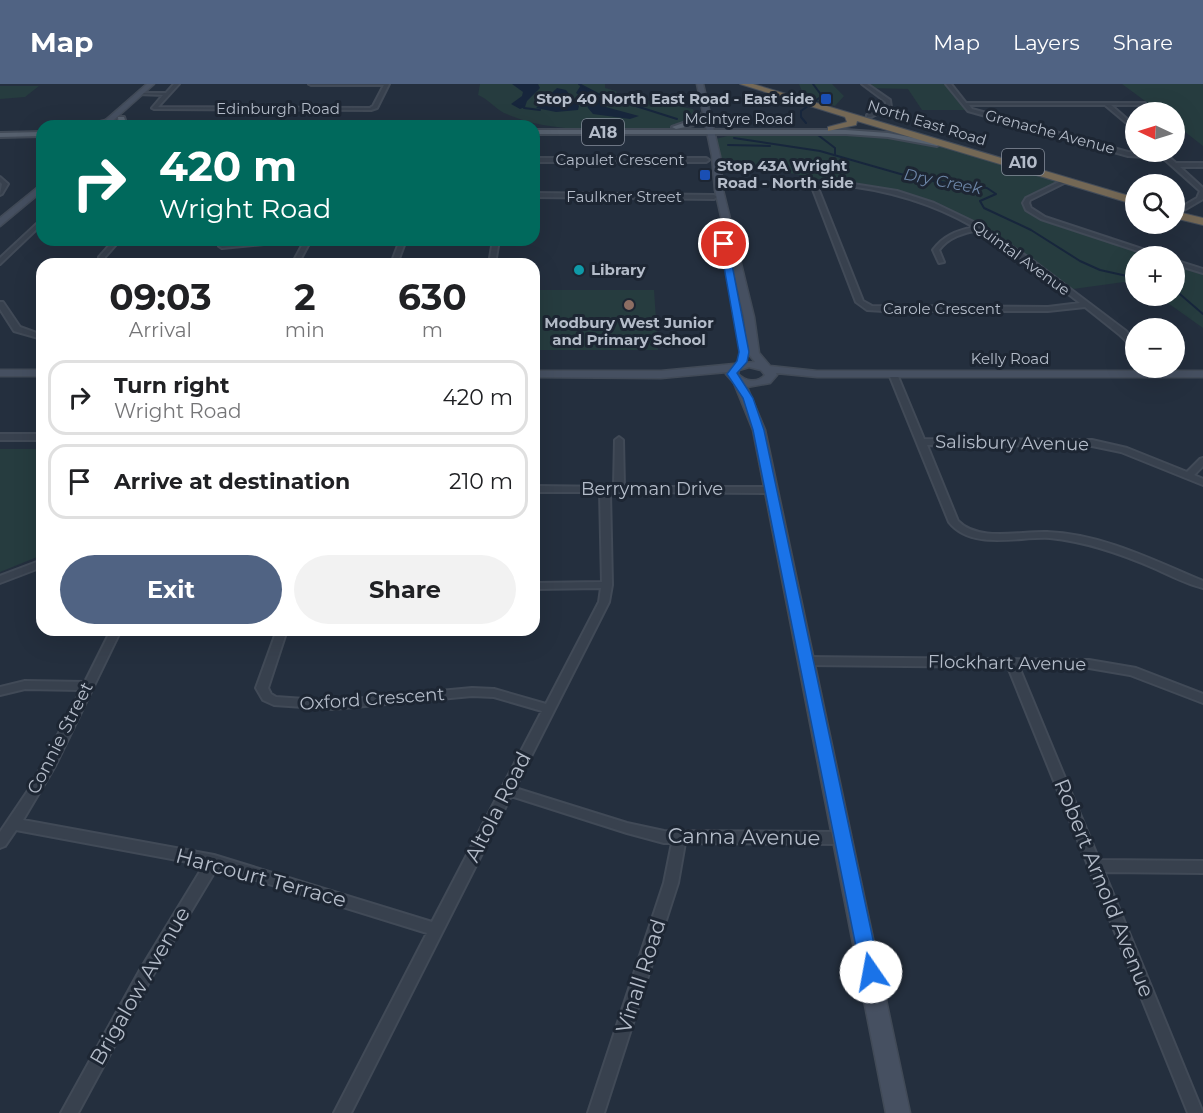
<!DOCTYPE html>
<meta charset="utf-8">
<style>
:root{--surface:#fff;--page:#f2f2f2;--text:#202124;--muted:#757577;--line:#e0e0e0;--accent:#506383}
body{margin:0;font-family:Montserrat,sans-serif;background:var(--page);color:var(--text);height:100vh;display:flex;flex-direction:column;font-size:22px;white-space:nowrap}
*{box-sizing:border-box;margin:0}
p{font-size:20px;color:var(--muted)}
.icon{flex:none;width:33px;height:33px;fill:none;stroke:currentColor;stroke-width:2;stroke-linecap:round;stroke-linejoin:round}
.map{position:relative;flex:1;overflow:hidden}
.side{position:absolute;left:36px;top:174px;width:504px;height:378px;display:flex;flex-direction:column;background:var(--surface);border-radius:18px;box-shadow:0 6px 24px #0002}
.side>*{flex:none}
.hud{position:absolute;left:36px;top:36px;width:504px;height:126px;border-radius:18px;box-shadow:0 6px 24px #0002;background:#00695c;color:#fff;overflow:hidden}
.needle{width:39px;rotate:274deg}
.fabs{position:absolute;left:1125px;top:18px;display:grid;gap:12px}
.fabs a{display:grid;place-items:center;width:60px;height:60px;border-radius:50%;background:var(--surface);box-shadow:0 6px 24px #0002;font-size:30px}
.pin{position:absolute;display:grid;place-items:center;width:51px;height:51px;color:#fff;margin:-26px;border:3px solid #fff;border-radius:50%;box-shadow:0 2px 6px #0007}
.me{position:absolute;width:66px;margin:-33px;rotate:348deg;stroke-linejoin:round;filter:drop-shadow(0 0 4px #0008)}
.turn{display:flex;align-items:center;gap:21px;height:126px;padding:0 24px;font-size:27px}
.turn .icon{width:78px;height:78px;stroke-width:2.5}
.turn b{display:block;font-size:42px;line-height:51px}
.eta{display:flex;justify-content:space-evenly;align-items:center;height:102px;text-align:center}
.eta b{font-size:36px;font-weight:700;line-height:42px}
.button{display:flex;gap:12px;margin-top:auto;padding:12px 24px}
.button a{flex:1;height:69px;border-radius:36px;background:var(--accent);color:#fff;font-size:24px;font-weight:700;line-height:69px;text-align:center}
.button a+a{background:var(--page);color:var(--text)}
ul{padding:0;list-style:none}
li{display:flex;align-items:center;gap:18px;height:75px;margin:0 12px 9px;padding:0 12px;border:3px solid var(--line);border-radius:18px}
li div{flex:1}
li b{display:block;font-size:22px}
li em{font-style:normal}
header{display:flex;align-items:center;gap:36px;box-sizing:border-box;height:84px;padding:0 30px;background:var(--accent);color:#fff}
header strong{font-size:28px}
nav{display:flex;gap:33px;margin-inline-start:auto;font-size:21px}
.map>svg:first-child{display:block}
</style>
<header>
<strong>Map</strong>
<nav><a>Map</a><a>Layers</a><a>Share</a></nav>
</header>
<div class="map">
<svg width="1203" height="1029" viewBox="0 0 1203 1029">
<rect width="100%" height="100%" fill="#242f3e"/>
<path fill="#263c3f" d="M480 0H605V4L616 7 618 11 693 25 695 37 686 42 669 44C615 44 555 52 504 29 495 24 488 15 478 11Z
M799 0H832L844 12 835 22 798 11 802 7Z
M864 0H948L970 26H922L908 5 868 4Z
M1122 0H1203V62L1175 40 1174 28H1160Z
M0 2H39L25 13 0 15Z
M742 48 868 50 943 60 1065 97 1027 117 1033 129 1159 172H1136L1135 201 1124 198 1066 206 978 141 893 107 837 99 771 85 717 84 716 55Z
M1175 178 1203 186V244L1158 212H1174Z
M534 206H654L658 266H534Z
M0 365H42V471L0 488Z"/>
<path fill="#17263c" d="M512 0H538L540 4 527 17 525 23 520 25 511 20 522 12 523 8Z
M581 1 603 15 602 22 639 32 630 35 593 30 588 24 585 15 576 9Z
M557 4 566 6 579 22 578 26 556 28 536 24Z"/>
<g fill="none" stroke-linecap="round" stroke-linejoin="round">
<path stroke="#17263c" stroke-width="2" d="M579 0 598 10 677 35
M524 24 540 26
M806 39 801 33V27L822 12 813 0
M818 51 835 64V70
M734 54 820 67 918 95 987 104 996 110 980 117 984 124 1031 146 1080 177 1100 186 1136 194
M728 61 770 62
M1174 205 1203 230"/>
<defs>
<path id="street" d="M174 0H179L158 23 370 24 373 22 384 1H311L309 0H389L377 24 371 26 154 25 152 24 163 11 137 10 139 9H166Z
M862 0H867L890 16 891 23 871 33H867V31L886 21V18Z
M946 0H951L966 19H1145L1143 21H1111L1136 43V47L1105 21H969L972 25 1128 68 1159 70 1158 68H1163L1176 79H1203V83H1180L1203 104V115L1184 126H1180V124L1197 114 1200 107 1163 74 1128 72 968 27Z
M534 74H706L709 76 706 78H534Z
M0 93 8 100 2 110 0 111 2 100 0 98Z
M1063 96 1068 97 1030 116 1029 119 1031 124 1045 133 1160 171 1161 172H1153L1041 135 1026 126 1023 119 1026 114Z
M834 97 897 107 934 119 984 143 985 145 1032 176 1126 247 1136 259V266L1120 251 1085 223 1048 227H884L867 226 856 218 812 103 822 98ZM834 100C883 105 931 118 974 143 956 147 943 152 933 166L939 179 944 178 939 166C949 153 963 149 979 146L1028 179 1080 219 1048 223 872 222 863 217 818 104 824 101Z
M534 109 714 111 717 113 714 115 534 113Z
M42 135V140L0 180V174Z
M114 156H120L105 173 104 180H98L99 173Z
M264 156H287L284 158 222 164 219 162 222 160Z
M305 156H311L298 180H292Z
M400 156H406L397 180H391Z
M493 156H499L495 180H489Z
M1174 176 1203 185V189L1174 180Z
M0 218H3L20 243 42 251V255L14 247 0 225Z
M890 288H893L897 290 924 355 1092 356 1127 364 1187 388 1200 375 1203 374V382L1194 391 1203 395V401L1121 368 1092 362 927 361 958 437C978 458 1020 447 1047 448 1102 450 1153 476 1203 497V504C1187 500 1171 492 1156 485 1122 470 1088 458 1050 454 1019 452 972 467 949 438L889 290Z
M0 350H42V356H0Z
M619 353 623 356 624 403H771L776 406 771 409 610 408 612 501 609 518 515 704 627 739 664 747 843 748 848 750 850 754 848 758 843 760 685 759 678 799 604 1029H588L664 799 672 759H664L627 749 511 712 351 1029H334L427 849 217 784 150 896 78 1029H61L140 886 204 781 16 746 5 762 0 764V748L29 705 44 678 81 606 25 605 0 611V603L25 597 85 598 111 546H121L55 682 23 736 214 771 432 838 542 627 494 613 472 612 333 625 274 621 263 616 256 604 277 546H287L268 604 271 610 276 613 333 617 472 604 494 605 546 620 599 518 601 504 534 505V499L602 498 600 408H534V402L614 403 615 356Z
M42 476V483L0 499V492Z
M806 573 1089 576 1136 584 1203 610V619L1130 591 1089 584 1019 583 1099 776 1203 777V789L1104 788 1203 1029H1188L1008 583 806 581 802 580 800 577 802 574Z"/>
<path id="secondary" d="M147 0H154L107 42H99Z
M697 0H703L720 72 723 106 754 233 759 269 770 282 817 287H1203V293H817L776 289 777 291 770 299 747 303 765 346 910 1029H886L753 346 734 299 726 290 727 288 661 294 534 293V287H661L755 278 748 269 744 233 715 106 712 72ZM749 283 761 286 765 291C757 300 745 297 738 290L739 286Z
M42 100V107L0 142V134Z
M0 286H42V292H0Z"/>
<path id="primary" d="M695 29 702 31 695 41 676 45 672 43 689 37Z
M118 33H124L127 42H119Z
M108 36 112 38 111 40 84 42Z
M534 46H846L888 49 941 59 937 62 888 53 846 50H534Z
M42 48V52L0 53V49Z"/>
<path id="highway" d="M740 0H753L1136 114V121L857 37 856 41 828 47V43L847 38 845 33Z
M1174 127 1203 134V141L1174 134Z"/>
</defs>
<use href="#street" stroke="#414a57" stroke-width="4"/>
<use href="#secondary" stroke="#414a57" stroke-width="3"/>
<use href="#primary" stroke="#414a57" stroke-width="4"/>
<use href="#highway" stroke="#434c59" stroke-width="2"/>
<use href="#street" fill="#38414e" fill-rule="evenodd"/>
<use href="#secondary" fill="#465061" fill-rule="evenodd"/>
<use href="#primary" fill="#56606e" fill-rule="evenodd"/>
<use href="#highway" fill="#746855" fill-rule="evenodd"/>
</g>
<path fill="#1a73e8" stroke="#114b97" stroke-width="1.5" d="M724 158 728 160 749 268 747 278 737 289 753 314 764 346 880 888 878 894 871 897 864 894 861 888 753 346 743 314 727 290 737 277 739 268 720 160Z"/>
<g fill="#1a4fb4" stroke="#1d2633" stroke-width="2">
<rect x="820" y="9" width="12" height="12" rx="3"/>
<rect x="699" y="85" width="12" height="12" rx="3"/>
</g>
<circle fill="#0f9aa8" stroke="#1d2633" stroke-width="2" cx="579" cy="186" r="6"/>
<circle fill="#8d6e63" stroke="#1d2633" stroke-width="2" cx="629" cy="221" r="6"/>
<g text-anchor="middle" stroke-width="6" stroke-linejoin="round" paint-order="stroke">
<g font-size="15" font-weight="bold" fill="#b4bcc9" stroke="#1d2633" text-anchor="start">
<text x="814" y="20" text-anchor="end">Stop 40 North East Road - East side</text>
<text x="717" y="87">Stop 43A Wright<tspan x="717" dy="17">Road - North side</tspan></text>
<text x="591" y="191">Library</text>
<text x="629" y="244" text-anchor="middle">Modbury West Junior<tspan x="629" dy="17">and Primary School</tspan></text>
</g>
<g font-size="15" fill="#b4bcc9" stroke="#1d2633">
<text x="278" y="30">Edinburgh Road</text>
<text x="739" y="40">McIntyre Road</text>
<text transform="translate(927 39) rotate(17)" y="5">North East Road</text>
<text transform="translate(1050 48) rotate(15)" y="5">Grenache Avenue</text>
<text x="620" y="81">Capulet Crescent</text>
<text x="624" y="118">Faulkner Street</text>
<text transform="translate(1021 174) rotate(36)" y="5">Quintal Avenue</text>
<text x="942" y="230">Carole Crescent</text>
<text x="1010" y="280">Kelly Road</text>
</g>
<g fill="#1d2633" stroke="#878f9c" stroke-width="1.5">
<rect x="582" y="35" width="42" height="26" rx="4.5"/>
<rect x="1002" y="65" width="42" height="26" rx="4.5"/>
</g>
<g font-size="16" font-weight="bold" fill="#b4bcc9">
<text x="603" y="54">A18</text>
<text x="1023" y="84">A10</text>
</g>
<g font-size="16" font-style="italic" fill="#6d86a8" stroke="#1d2633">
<text transform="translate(943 97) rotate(11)" y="6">Dry Creek</text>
</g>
<g font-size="18" fill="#b4bcc9" stroke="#1d2633">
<text transform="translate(1012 359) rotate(1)" y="6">Salisbury Avenue</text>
<text x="652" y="411">Berryman Drive</text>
<text transform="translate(1007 579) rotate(1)" y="6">Flockhart Avenue</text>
<text transform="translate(372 615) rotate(-4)" y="6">Oxford Crescent</text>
<text transform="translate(60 654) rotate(-63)" y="6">Connie Street</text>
</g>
<g font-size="21" fill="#b4bcc9" stroke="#1d2633">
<text transform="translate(498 723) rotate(-63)" y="7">Altola Road</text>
<text transform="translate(744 753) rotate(1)" y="7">Canna Avenue</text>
<text transform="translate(261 794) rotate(15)" y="7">Harcourt Terrace</text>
<text transform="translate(1104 804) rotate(68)" y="7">Robert Arnold Avenue</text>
<text transform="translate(641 892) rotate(-72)" y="7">Vinall Road</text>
<text transform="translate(140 902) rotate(-60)" y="7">Brigalow Avenue</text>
</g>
</g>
</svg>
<div class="fabs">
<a><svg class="needle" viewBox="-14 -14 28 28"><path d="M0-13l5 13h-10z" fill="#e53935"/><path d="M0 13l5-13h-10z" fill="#757577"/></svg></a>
<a><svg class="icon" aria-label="search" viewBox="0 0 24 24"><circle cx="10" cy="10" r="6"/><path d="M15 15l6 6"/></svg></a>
<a>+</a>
<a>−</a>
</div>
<div class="pin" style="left:724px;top:160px;background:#d93025"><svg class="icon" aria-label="arrive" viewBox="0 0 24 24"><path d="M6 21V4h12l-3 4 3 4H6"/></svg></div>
<svg class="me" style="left:871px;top:888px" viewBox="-20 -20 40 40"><circle r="19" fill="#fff"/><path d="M0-13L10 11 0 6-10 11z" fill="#1a73e8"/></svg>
<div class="hud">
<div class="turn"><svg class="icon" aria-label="right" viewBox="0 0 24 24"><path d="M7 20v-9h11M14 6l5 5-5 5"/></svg><div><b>420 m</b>Wright Road</div></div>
</div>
<section class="side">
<div class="eta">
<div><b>09:03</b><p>Arrival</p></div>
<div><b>2</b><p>min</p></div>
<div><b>630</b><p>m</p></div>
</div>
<ul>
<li><svg class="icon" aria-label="right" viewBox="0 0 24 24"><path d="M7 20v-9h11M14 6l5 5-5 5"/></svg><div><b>Turn right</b><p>Wright Road</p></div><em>420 m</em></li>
<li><svg class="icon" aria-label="arrive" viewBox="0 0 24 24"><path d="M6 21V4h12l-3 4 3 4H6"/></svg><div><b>Arrive at destination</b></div><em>210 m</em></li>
</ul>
<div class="button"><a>Exit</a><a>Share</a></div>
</section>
</div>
